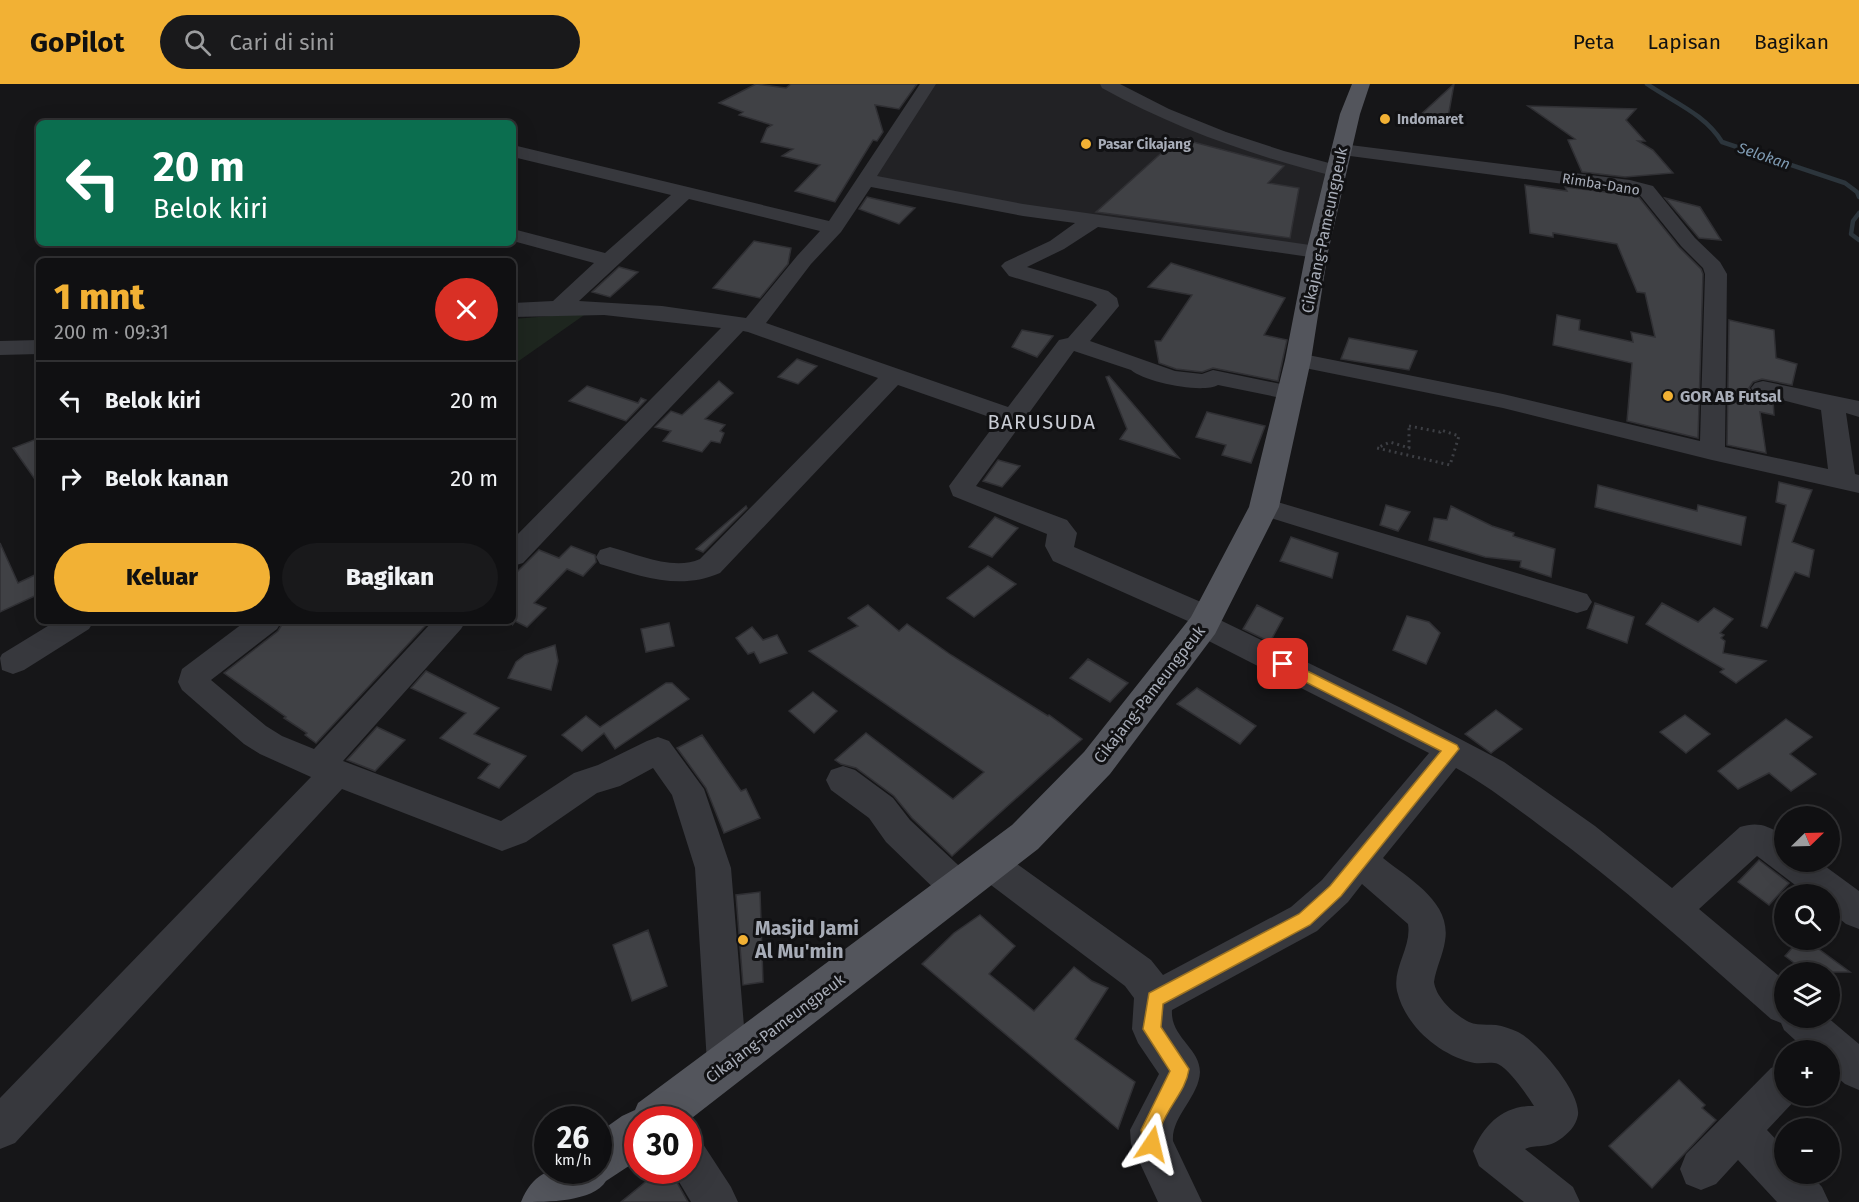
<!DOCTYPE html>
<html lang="id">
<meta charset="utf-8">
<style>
:root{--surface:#101012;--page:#19191b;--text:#f1f3f6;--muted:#9c9d9f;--line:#303032;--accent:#f2b134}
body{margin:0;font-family:"Fira Sans",sans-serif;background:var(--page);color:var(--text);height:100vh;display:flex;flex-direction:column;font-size:22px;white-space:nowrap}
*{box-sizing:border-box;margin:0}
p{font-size:20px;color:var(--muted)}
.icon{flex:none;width:33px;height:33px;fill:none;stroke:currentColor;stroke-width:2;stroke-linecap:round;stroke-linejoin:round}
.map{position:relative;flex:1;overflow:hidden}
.details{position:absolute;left:36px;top:174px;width:480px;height:366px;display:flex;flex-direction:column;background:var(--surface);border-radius:9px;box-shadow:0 6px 24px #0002,0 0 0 2px var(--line)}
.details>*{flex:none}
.top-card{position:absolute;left:36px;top:36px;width:480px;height:126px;border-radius:9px;box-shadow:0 6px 24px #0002,0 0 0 2px var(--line);background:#0b6e4f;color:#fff;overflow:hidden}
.needle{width:39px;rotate:67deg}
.fabs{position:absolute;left:1774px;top:722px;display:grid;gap:12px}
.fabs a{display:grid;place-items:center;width:66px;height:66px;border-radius:50%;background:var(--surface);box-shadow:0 6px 24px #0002,0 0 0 2px var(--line);font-size:30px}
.speed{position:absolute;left:534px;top:1022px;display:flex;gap:12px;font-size:30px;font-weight:700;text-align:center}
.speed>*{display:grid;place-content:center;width:78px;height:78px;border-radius:50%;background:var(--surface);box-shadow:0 6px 24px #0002,0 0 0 2px var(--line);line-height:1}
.speed small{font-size:15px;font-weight:400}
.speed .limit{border:9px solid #d22;background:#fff;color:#111}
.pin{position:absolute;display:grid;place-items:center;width:51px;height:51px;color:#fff;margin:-26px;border-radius:12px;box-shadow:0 3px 9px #0006}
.me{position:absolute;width:66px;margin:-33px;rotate:10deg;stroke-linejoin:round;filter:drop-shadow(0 0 4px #0008)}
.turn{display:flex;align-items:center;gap:21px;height:126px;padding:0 18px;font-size:27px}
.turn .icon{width:78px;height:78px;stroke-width:2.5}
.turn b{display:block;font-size:42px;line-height:51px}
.round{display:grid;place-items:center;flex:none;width:63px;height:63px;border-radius:32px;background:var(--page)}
.summary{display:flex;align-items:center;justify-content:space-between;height:102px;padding:0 18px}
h1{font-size:36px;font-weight:800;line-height:45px;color:var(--accent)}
.cta{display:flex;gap:12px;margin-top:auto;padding:12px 18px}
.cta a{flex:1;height:69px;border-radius:36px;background:var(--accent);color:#111;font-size:24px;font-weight:800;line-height:69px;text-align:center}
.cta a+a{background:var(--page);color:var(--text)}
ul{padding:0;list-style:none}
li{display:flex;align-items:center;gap:18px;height:78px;padding:0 18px;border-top:2px solid var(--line)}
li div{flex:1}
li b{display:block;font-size:22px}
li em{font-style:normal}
header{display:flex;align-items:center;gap:36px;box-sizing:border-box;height:84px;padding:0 30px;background:var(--accent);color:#111}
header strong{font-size:28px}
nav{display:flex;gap:33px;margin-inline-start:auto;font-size:21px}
.search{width:420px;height:54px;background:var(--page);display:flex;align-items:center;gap:15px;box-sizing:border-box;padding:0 21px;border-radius:33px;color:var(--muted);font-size:22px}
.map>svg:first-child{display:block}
</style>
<header>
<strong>GoPilot</strong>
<div class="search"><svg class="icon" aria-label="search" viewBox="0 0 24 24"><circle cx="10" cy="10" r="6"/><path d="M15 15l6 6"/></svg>Cari di sini</div>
<nav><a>Peta</a><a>Lapisan</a><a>Bagikan</a></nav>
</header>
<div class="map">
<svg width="1859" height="1118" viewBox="0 0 1859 1118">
<rect width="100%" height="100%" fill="#161618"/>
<path fill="#222225" d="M928 0H1106L1136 17 1337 87 1317 168 866 96Z"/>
<path fill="#1e261f" d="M587 229 513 281V235Z"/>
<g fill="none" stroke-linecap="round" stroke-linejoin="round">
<path stroke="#2c353c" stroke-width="4.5" d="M1647 0C1673 18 1705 30 1722 58L1845 99 1857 108 1859 113
M1859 129 1853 137 1851 150 1859 156"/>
</g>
<path fill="#404145" stroke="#303034" stroke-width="1.5" d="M756 0 786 4 791 0H917L899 25 875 21 883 48 877 57 873 56 835 118 795 107 820 81 782 72 793 65 761 58 767 44 772 41 739 31 743 28 719 19Z
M1454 0 1447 39 1416 35Z
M1528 22 1636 25 1626 36 1645 57H1638L1653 66 1673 89 1625 93 1582 88 1568 56 1575 55Z
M1178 54 1284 82 1268 99 1299 104 1290 154 1096 128Z
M1525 101 1567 107 1565 103 1638 112 1679 163 1701 185 1703 190 1698 354 1627 337 1632 279 1553 261 1557 231 1580 236 1579 246 1633 258 1631 248 1655 253 1645 209 1637 208 1617 160 1553 149V153L1530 149Z
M867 113 915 124 899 140 859 125Z
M1665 114 1700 123 1721 156 1699 154Z
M754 157 791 164 788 180 760 214 713 204Z
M1171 179 1285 214 1264 251 1287 256 1278 297 1213 284 1202 288 1176 285 1159 279 1155 257H1161L1192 211 1148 203Z
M619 183 638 188 610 213 592 208Z
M1729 236 1774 246 1776 274 1797 280 1792 301 1762 295 1753 298 1749 304 1754 311 1773 316 1774 331 1760 328 1766 369 1727 361Z
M1022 246 1053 252 1037 273 1012 263Z
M1349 254 1417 267 1409 286 1341 275Z
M797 275 817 282 798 300 778 293Z
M1109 292 1179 374 1120 355 1127 345 1106 293Z
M719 297 733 309 705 335 725 341 720 347 724 349 720 359 711 357 702 368 663 357 671 347 655 343 671 327 682 331Z
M587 302 638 319 641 314 646 316 626 337 569 317Z
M1207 328 1265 342 1251 379 1222 371 1226 361 1196 353Z
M39 354V401L13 364Z
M998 376 1020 382 1002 403 983 397Z
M1779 398 1812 406 1792 458 1814 466 1809 493 1795 488 1767 544 1761 542 1786 421 1776 418Z
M1598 401 1697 427 1698 421 1746 433 1741 461 1595 423Z
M1386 421 1410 428 1398 447 1380 441Z
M746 422 747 424 703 468 696 465Z
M1451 422 1492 442 1514 449 1513 452 1555 465 1551 493 1520 483 1521 477 1485 473 1429 456 1434 434 1447 436Z
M995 433 1018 444 992 473 969 463Z
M1291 453 1338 469 1332 494 1280 477Z
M0 459 18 499 39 489V510L0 528Z
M571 462 595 471 596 478 583 492 567 485 534 519 546 524 527 543 515 537 513 540V492L539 466 559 474Z
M988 482 1016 500 974 533 947 514Z
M1595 519 1634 533 1627 559 1587 544Z
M1662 519 1698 538 1714 524 1733 535 1720 549 1724 551 1721 554 1725 557 1723 569 1766 577 1736 599 1720 588 1724 585 1646 540Z
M868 521 899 547 907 540 951 571 1048 632 1049 631 1082 655 952 772 912 734 894 712 856 684 841 680 835 676 866 649 953 715 984 688 809 567 858 542 848 534Z
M1257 521 1283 534 1270 558 1243 545Z
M1407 532 1429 538 1440 549 1426 580 1393 566Z
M284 537H416L425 542 316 659 305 651 307 649 284 634 286 633 224 589 278 547Z
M669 539 674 562 646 568 641 545Z
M752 543 763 556 777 551 787 569 760 579 754 568 748 570 736 554Z
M555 561 558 577 551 606 508 594 516 578 525 571Z
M1088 575 1128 599 1110 618 1070 594Z
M426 587 499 624 474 650 526 672 499 704 478 694 490 680 440 654 466 629 411 604Z
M666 599H672L689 615 615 665 604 649 582 667 562 651 586 632 600 643Z
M1197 604 1256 642 1240 660 1177 620Z
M813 608 837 627 814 649 789 627Z
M1496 626 1522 645 1491 669 1465 650Z
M1685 631 1710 650 1686 669 1660 648Z
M1786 635 1812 653 1790 670 1816 690 1791 707 1769 689 1738 705 1718 687Z
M377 643 405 656 375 687 347 676Z
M702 651 741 707 746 705 760 734 724 749 706 704 677 664Z
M1759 776 1789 799 1769 821 1738 798Z
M760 808 763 898 743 901 736 811Z
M980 831 1015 862 989 890 1034 927 1074 883 1092 897 1108 904 1075 955 1135 998 1118 1045 922 880 954 849Z
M648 846 667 902 632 917 613 861Z
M1800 855H1805L1850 888H1806L1785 872Z
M1679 996 1705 1021 1702 1024 1716 1036 1652 1104 1609 1062Z
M660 1086H670L688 1118H621Z"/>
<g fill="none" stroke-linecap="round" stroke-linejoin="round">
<path stroke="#3d3f44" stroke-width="3" stroke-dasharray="2 4" stroke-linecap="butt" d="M1409 342 1440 348 1441 346 1459 352 1450 381 1377 364 1390 358 1409 364Z"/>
<path fill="#37383d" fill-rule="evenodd" d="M920 0H936L877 92 1023 120 1317 162 1324 164 1327 168 1324 172 1317 174 1098 143 1064 165 1027 183 1108 207 1117 214 1119 222 1090 257 1175 287 1202 290 1213 286 1300 304 1303 309 1300 314 1291 316 1218 301C1202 310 1145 298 1131 286L1074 267 976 402 1067 436 1077 449 1074 463 1217 525 1222 533 1220 536 1401 624 1504 678 1595 742 1672 804 1740 743C1758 737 1770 742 1785 753V777H1818L1859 807V845L1846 840 1830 827V810H1807L1757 772 1699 825 1785 897V933H1827L1859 960V1006L1845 1000 1830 987V966H1806L1784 946 1781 939 1771 935C1696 869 1621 800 1539 741 1512 721 1485 700 1456 684L1383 774C1409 795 1452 818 1445 857 1443 871 1436 884 1434 898 1436 914 1455 931 1469 938 1477 942 1487 940 1496 941 1503 942 1511 945 1518 948 1538 958 1581 1008 1578 1031 1576 1042 1568 1050 1559 1056 1546 1065 1536 1060 1525 1065L1573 1103 1580 1118H1524L1479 1082 1473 1067C1484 1040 1504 1021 1534 1022 1527 1011 1510 986 1498 980 1490 977 1479 981 1470 978 1437 969 1405 941 1397 907 1392 884 1412 863 1408 840L1362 800 1348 818 1317 847 1172 926C1170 953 1200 964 1200 988 1199 1013 1171 1033 1173 1057L1202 1118H1158L1131 1060 1130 1046 1159 990 1138 959 1132 945 1134 914 1125 902 979 792 973 781 979 770 991 765 1003 770 1151 876 1163 891 1291 823 1322 796 1429 669 1193 549 1188 541 1190 538 1053 477 1045 462 1047 450 953 412 949 402 998 336 898 301 720 489C679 507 641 492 600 480L596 473 600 466 610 463C637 470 673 487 700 475L878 294 748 248 743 247 523 479 513 482V455L721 244 604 231 513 233V219L553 217 594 179 513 157V145L605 169 671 111 513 73V61L829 137ZM871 103 1023 132 1075 139 1050 157 1005 178 1001 182 1009 192 1092 217 1097 221 1068 254 1059 256 1008 323 766 239 811 180 841 148ZM689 115 820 147 797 172 746 234 662 222 579 217Z
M1100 0H1120L1169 25 1226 48 1284 67 1344 83 1346 87 1344 91 1337 93C1254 72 1176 45 1102 4Z
M1342 60 1630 96 1653 102 1695 154 1720 178 1727 190 1725 363 1828 385 1821 326 1755 309 1751 304 1755 299 1763 297 1859 317V333L1846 329 1855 390 1859 391V409L1712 376 1503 324 1290 281 1286 276 1290 271 1298 269 1503 310 1700 357 1705 190 1703 184 1681 162 1639 110 1335 70 1333 66 1335 62Z
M39 256V270L0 271V257Z
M1264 414 1587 510 1592 518 1587 526 1577 529 1255 429 1251 423 1255 417Z
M56 537H94L89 545 24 586 13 590 2 586 0 574 2 570Z
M246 537H282L277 545 211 596 266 642 282 652 314 665 433 537H466L461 545 343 677 501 737 574 689 598 681 647 657 658 653 669 657 704 705 731 784 747 979 741 993 727 999 713 993 707 979 695 784 672 711 653 684 620 702 597 709 526 758 502 767 342 705 15 1059 0 1065V1014L311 693 260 670 244 660 182 606 178 598 182 585Z
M843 682 855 686 893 714 910 736 972 794 977 805 972 816 959 821 946 816 886 758 869 734 831 706 826 696 831 686Z
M1785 978V1011H1800L1767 1046 1785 1065V1089H1809L1822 1103 1829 1118H1777L1738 1076 1716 1100 1701 1106 1686 1100 1680 1085 1686 1070 1771 984Z
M688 1054 703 1060 731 1103 738 1118H691L672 1086H688Z"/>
<path fill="#53555c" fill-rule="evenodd" d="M1352 0H1370L1360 30 1328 168 1311 276 1279 423 1215 550 1110 690 1038 765 688 1037 638 1035V1076L606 1097C593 1118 548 1118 521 1118 538 1078 561 1086 598 1086V1049L622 1032 635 1026 638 1019 1012 741 1084 668 1191 533 1249 423 1285 276 1306 168 1340 30Z"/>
</g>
<path fill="#f2b134" stroke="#9d7322" stroke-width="1.5" d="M1283 575 1457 661 1459 665 1341 812 1310 841 1163 920 1161 943 1189 985C1186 1007 1168 1022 1161 1043 1158 1051 1162 1059 1159 1067L1152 1070 1145 1067 1141 1046 1170 987 1143 945 1149 909 1299 830 1330 802 1441 667 1278 584 1276 580Z"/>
<g fill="#f2b134" stroke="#111113" stroke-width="2">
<circle cx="1385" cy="35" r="6"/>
<circle cx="1086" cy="60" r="6"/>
<circle cx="1668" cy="312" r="6"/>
<circle cx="743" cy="856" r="6"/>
</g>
<g text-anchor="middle" stroke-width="6" stroke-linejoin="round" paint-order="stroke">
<g font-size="14" font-weight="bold" fill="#a8adb8" stroke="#111113" text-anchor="start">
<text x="1397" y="40">Indomaret</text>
<text x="1098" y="65">Pasar Cikajang</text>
</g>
<g font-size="14" fill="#a8adb8" stroke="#111113">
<text transform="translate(1601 100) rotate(9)" y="5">Rimba-Dano</text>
</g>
<g font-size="15" font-style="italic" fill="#7f9bb3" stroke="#111113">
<text transform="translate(1764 72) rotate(19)" y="5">Selokan</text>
</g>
<g font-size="16" fill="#a8adb8" stroke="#111113">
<text transform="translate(1324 146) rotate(-78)" y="6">Cikajang-Pameungpeuk</text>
<text transform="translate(1149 610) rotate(-52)" y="6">Cikajang-Pameungpeuk</text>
<text transform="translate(775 944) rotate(-37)" y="6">Cikajang-Pameungpeuk</text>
</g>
<g font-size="16" font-weight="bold" fill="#a8adb8" stroke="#111113" text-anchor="start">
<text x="1680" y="318">GOR AB Futsal</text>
</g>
<g font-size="20" letter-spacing="1.5" fill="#c9ccd4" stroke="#111113">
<text x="1042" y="345">BARUSUDA</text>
</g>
<g font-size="20" font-weight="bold" fill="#a8adb8" stroke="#111113" text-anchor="start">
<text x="755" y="851">Masjid Jami<tspan x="755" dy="23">Al Mu'min</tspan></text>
</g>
</g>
</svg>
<div class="fabs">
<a><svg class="needle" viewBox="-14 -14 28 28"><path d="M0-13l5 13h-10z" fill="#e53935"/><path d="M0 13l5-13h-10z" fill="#9c9d9f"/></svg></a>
<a><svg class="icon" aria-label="search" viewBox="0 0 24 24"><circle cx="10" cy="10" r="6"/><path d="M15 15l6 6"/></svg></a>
<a><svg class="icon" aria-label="layers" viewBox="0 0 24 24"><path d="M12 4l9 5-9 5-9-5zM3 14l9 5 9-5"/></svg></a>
<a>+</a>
<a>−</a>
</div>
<div class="speed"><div>26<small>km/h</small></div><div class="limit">30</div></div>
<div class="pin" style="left:1283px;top:580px;background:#d93025"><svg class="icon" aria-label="arrive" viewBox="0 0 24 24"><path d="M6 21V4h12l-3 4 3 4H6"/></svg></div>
<svg class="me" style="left:1152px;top:1060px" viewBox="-20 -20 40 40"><path d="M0-17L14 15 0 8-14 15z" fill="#f2b134" stroke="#fff" stroke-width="4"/></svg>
<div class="top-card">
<div class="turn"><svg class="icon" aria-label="left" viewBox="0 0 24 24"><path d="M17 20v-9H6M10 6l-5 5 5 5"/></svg><div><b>20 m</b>Belok kiri</div></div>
</div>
<section class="details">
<div class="summary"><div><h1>1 mnt</h1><p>200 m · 09:31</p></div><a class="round" style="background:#d93025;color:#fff"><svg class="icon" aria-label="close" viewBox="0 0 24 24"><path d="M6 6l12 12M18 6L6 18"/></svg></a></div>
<ul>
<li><svg class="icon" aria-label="left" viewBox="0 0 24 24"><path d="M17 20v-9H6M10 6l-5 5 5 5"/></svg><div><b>Belok kiri</b></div><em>20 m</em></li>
<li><svg class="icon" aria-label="right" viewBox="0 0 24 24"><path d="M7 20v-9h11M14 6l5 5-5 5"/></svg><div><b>Belok kanan</b></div><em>20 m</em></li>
</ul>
<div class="cta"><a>Keluar</a><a>Bagikan</a></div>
</section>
</div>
